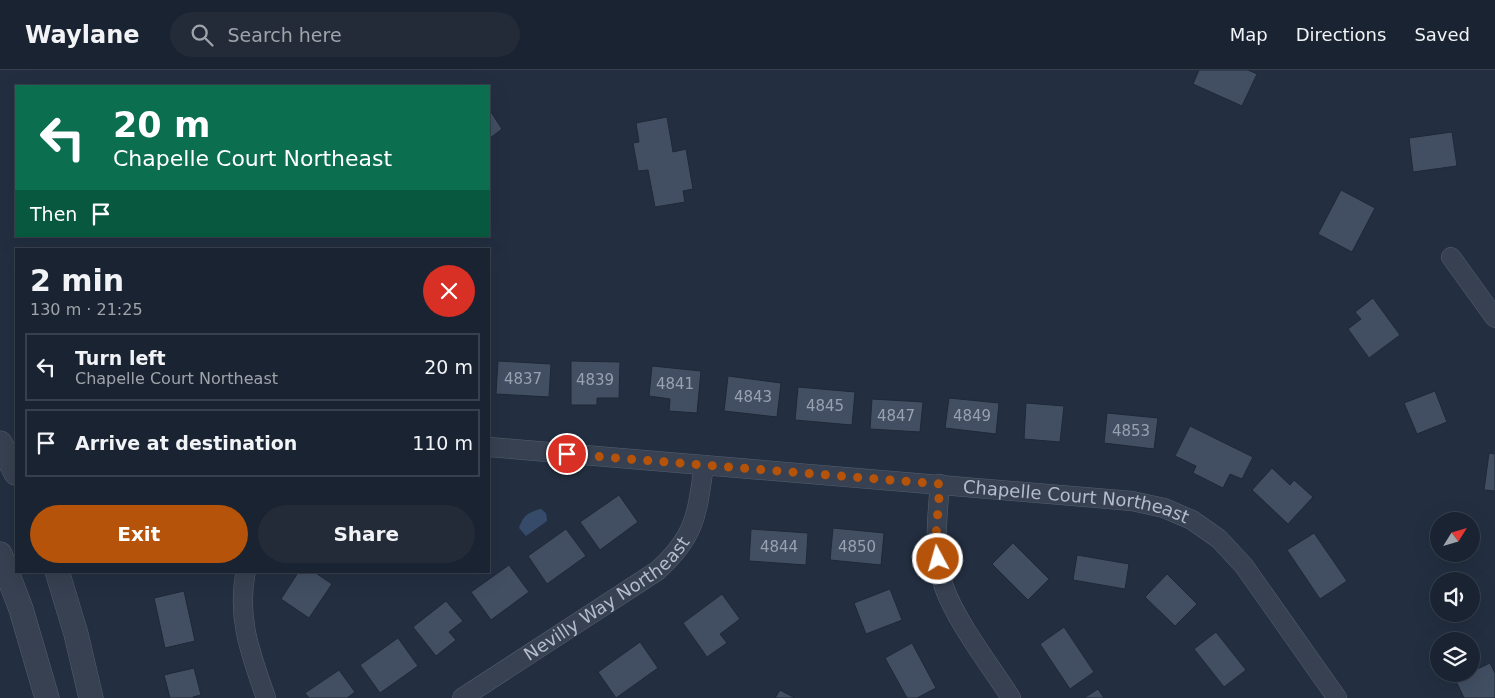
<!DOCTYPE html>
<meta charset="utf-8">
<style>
:root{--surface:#1a2331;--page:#232b39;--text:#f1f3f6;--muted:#9fa4ab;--line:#38404d;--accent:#b45309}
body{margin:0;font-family:"DejaVu Sans",sans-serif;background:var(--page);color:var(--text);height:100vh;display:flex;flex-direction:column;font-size:19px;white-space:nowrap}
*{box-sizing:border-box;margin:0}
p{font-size:16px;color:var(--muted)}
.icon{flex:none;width:28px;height:28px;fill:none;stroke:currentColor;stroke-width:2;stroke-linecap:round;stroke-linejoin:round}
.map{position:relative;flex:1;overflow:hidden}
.details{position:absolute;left:15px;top:178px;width:475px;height:325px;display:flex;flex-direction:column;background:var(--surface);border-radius:0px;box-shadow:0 5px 20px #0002,0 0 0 1px var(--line)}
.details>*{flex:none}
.guide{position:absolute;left:15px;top:15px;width:475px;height:152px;border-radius:0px;box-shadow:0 5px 20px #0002,0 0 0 1px var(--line);background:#0b6e4f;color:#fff;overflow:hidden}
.needle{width:32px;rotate:53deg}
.buttons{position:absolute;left:1430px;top:442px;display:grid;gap:10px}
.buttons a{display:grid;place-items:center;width:50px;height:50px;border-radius:50%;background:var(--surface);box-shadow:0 5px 20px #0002,0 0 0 1px var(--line);font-size:25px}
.pin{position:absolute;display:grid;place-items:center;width:42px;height:42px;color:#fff;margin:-21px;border:2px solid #fff;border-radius:50%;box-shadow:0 1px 5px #0007}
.me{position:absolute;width:55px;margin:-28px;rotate:354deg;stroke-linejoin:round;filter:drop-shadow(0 0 4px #0008)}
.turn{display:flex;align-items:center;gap:18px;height:105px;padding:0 15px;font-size:22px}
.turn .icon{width:65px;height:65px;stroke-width:2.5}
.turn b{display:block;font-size:35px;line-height:42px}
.then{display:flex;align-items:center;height:48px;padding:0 15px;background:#0003;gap:10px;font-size:19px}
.round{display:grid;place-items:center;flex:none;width:52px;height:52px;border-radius:26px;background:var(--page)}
.overview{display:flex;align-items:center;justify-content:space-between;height:85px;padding:0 15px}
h1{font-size:30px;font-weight:700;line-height:38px}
.primary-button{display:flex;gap:10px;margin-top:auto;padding:10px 15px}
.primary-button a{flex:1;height:58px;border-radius:30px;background:var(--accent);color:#fff;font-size:20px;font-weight:700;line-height:58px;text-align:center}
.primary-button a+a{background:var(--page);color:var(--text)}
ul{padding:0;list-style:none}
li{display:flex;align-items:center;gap:15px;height:68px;margin:0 10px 8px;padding:0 5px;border:2px solid var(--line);border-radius:0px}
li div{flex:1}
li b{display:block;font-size:19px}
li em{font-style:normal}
header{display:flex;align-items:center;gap:30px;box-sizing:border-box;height:70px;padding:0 25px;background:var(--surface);border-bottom:1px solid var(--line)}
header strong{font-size:24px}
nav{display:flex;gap:28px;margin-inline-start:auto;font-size:18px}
.search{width:350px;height:45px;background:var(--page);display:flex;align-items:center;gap:12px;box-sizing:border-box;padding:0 18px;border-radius:28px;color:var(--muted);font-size:19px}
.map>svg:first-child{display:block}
</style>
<header>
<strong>Waylane</strong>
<div class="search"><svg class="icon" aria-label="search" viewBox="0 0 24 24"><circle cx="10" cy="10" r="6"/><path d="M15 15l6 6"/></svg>Search here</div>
<nav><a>Map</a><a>Directions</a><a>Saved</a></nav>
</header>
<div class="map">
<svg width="1495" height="628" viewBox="0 0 1495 628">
<rect width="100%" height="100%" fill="#232f41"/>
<path fill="#364a69" d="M540 439C546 441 547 445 547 451L526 466 519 458C523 446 527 443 540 439Z"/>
<path fill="#424f63" stroke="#1e2838" d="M1199 0H1248L1257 4 1242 36 1193 14Z
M489 39 502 59 489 69Z
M667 47 673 82 686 79 693 119 683 121 685 132 655 137 648 100 638 101 633 73 639 72 636 53Z
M1452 62 1457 96 1413 102 1409 68Z
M1341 120 1375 138 1352 182 1318 164Z
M1373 228 1400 265 1369 288 1348 259 1361 249 1355 242Z
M498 291 551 294 549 327 496 324Z
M571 291 620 292 619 328H597V335H571Z
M652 296 701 301 697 343 669 341 670 329 649 326Z
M728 306 781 313 777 347 724 341Z
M798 317 855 322 852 355 795 350Z
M1435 321 1447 352 1417 364 1404 333Z
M949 328 999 333 996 364 945 358Z
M872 329 923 332 920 362 870 359Z
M1026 333 1064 336 1060 372 1024 369Z
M1107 343 1158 348 1154 379 1104 373Z
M1190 356 1253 387 1242 409 1230 404 1223 418 1193 403 1196 396 1175 386Z
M1489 383 1495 384V421L1484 420Z
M1272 398 1290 415 1294 410 1313 427 1288 454 1252 420Z
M619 425 638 452 600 480 580 452Z
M833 458 884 463 881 495 830 490Z
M566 459 586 486 547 514 528 486Z
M751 459 808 463 806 495 749 491Z
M1314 463 1347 511 1320 529 1287 480Z
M1013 473 1049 509 1028 530 992 494Z
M1077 485 1129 494 1125 519 1073 510Z
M509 495 529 522 491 550 471 522Z
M299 501H313L332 514 309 548 281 529Z
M1167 504 1197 534 1175 556 1145 527Z
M890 519 902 550 866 564 854 533Z
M184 521 195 571 165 578 154 528Z
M722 524 740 549 720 564 727 573 707 587 683 553Z
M446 531 463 551 449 562 456 570 436 586 413 557Z
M1064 557 1094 602 1070 619 1040 574Z
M1216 562 1246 600 1224 617 1194 579Z
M398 568 418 596 380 623 360 595Z
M640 572 658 598 616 628 598 602Z
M912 573 936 618 917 628H907L885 588Z
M1490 593 1495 603V628H1464L1455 609 1467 604H1471V602Z
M194 598 201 625 193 627V628H170L164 605Z
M339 600 355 622 347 628H309L305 623Z
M1098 619 1104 628H1084Z
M780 620 795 628H775Z"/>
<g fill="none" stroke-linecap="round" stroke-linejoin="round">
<defs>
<g id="minor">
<path d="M1451 187 1495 248"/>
<path id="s1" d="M489 377 1132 431 1164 438 1192 450 1219 469 1244 496 1337 628"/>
<path d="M940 414C937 447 933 485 944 517 957 553 990 595 1011 628"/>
<path d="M246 501C236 547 251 585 266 628"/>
<path id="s2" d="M462 628 657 501C696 466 697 444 704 395"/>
</g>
<path id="tertiary" d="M0 373 16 403
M0 484 21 539 47 628
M57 501 76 564 91 628"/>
</defs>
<use href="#minor" stroke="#555f6e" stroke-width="20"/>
<use href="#tertiary" stroke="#555f6e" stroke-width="25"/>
<use href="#minor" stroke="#374151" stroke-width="19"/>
<use href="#tertiary" stroke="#374151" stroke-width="24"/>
</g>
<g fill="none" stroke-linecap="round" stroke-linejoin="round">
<path stroke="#b45309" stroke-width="9" stroke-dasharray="0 16.2" d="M567 384 940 414 936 466 938 489"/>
</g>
<g text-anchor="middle" stroke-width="4" stroke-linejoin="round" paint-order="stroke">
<g font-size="15" fill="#98a1b1">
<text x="523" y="314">4837</text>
<text x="595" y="315">4839</text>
<text x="675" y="319">4841</text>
<text x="753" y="332">4843</text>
<text x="825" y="341">4845</text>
<text x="896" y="351">4847</text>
<text x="972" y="351">4849</text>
<text x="1131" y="366">4853</text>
<text x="779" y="482">4844</text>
<text x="857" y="482">4850</text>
</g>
<g font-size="18" fill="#b4bccb" stroke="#1c2636">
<text dy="6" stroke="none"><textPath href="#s1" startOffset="590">Chapelle Court Northeast</textPath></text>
<text dy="6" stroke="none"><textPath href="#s2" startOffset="176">Nevilly Way Northeast</textPath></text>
</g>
</g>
</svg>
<div class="buttons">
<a><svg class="needle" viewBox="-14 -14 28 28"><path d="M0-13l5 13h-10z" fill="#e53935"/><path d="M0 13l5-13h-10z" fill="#9fa4ab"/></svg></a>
<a><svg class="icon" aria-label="sound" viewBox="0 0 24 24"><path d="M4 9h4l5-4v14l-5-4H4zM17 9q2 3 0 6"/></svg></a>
<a><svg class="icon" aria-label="layers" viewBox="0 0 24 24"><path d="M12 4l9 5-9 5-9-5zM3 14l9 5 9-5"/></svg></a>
</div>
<div class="pin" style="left:567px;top:384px;background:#d93025"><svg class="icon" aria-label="arrive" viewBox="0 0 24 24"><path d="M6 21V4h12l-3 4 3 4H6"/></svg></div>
<svg class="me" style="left:938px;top:489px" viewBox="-20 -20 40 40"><circle r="17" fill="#b45309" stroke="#fff" stroke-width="3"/><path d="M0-11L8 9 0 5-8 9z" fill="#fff"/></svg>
<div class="guide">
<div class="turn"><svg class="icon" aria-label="left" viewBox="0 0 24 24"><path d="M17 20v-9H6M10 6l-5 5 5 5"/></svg><div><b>20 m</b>Chapelle Court Northeast</div></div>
<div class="then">Then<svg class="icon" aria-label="arrive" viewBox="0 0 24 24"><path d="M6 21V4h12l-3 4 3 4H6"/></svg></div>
</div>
<section class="details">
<div class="overview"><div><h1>2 min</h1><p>130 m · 21:25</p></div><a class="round" style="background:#d93025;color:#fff"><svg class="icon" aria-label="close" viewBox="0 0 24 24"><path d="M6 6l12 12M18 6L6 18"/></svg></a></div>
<ul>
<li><svg class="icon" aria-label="left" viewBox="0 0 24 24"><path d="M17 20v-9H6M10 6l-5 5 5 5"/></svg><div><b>Turn left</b><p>Chapelle Court Northeast</p></div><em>20 m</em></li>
<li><svg class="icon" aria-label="arrive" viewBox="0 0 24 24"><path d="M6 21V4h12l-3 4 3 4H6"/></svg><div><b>Arrive at destination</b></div><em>110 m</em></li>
</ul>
<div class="primary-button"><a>Exit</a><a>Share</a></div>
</section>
</div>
